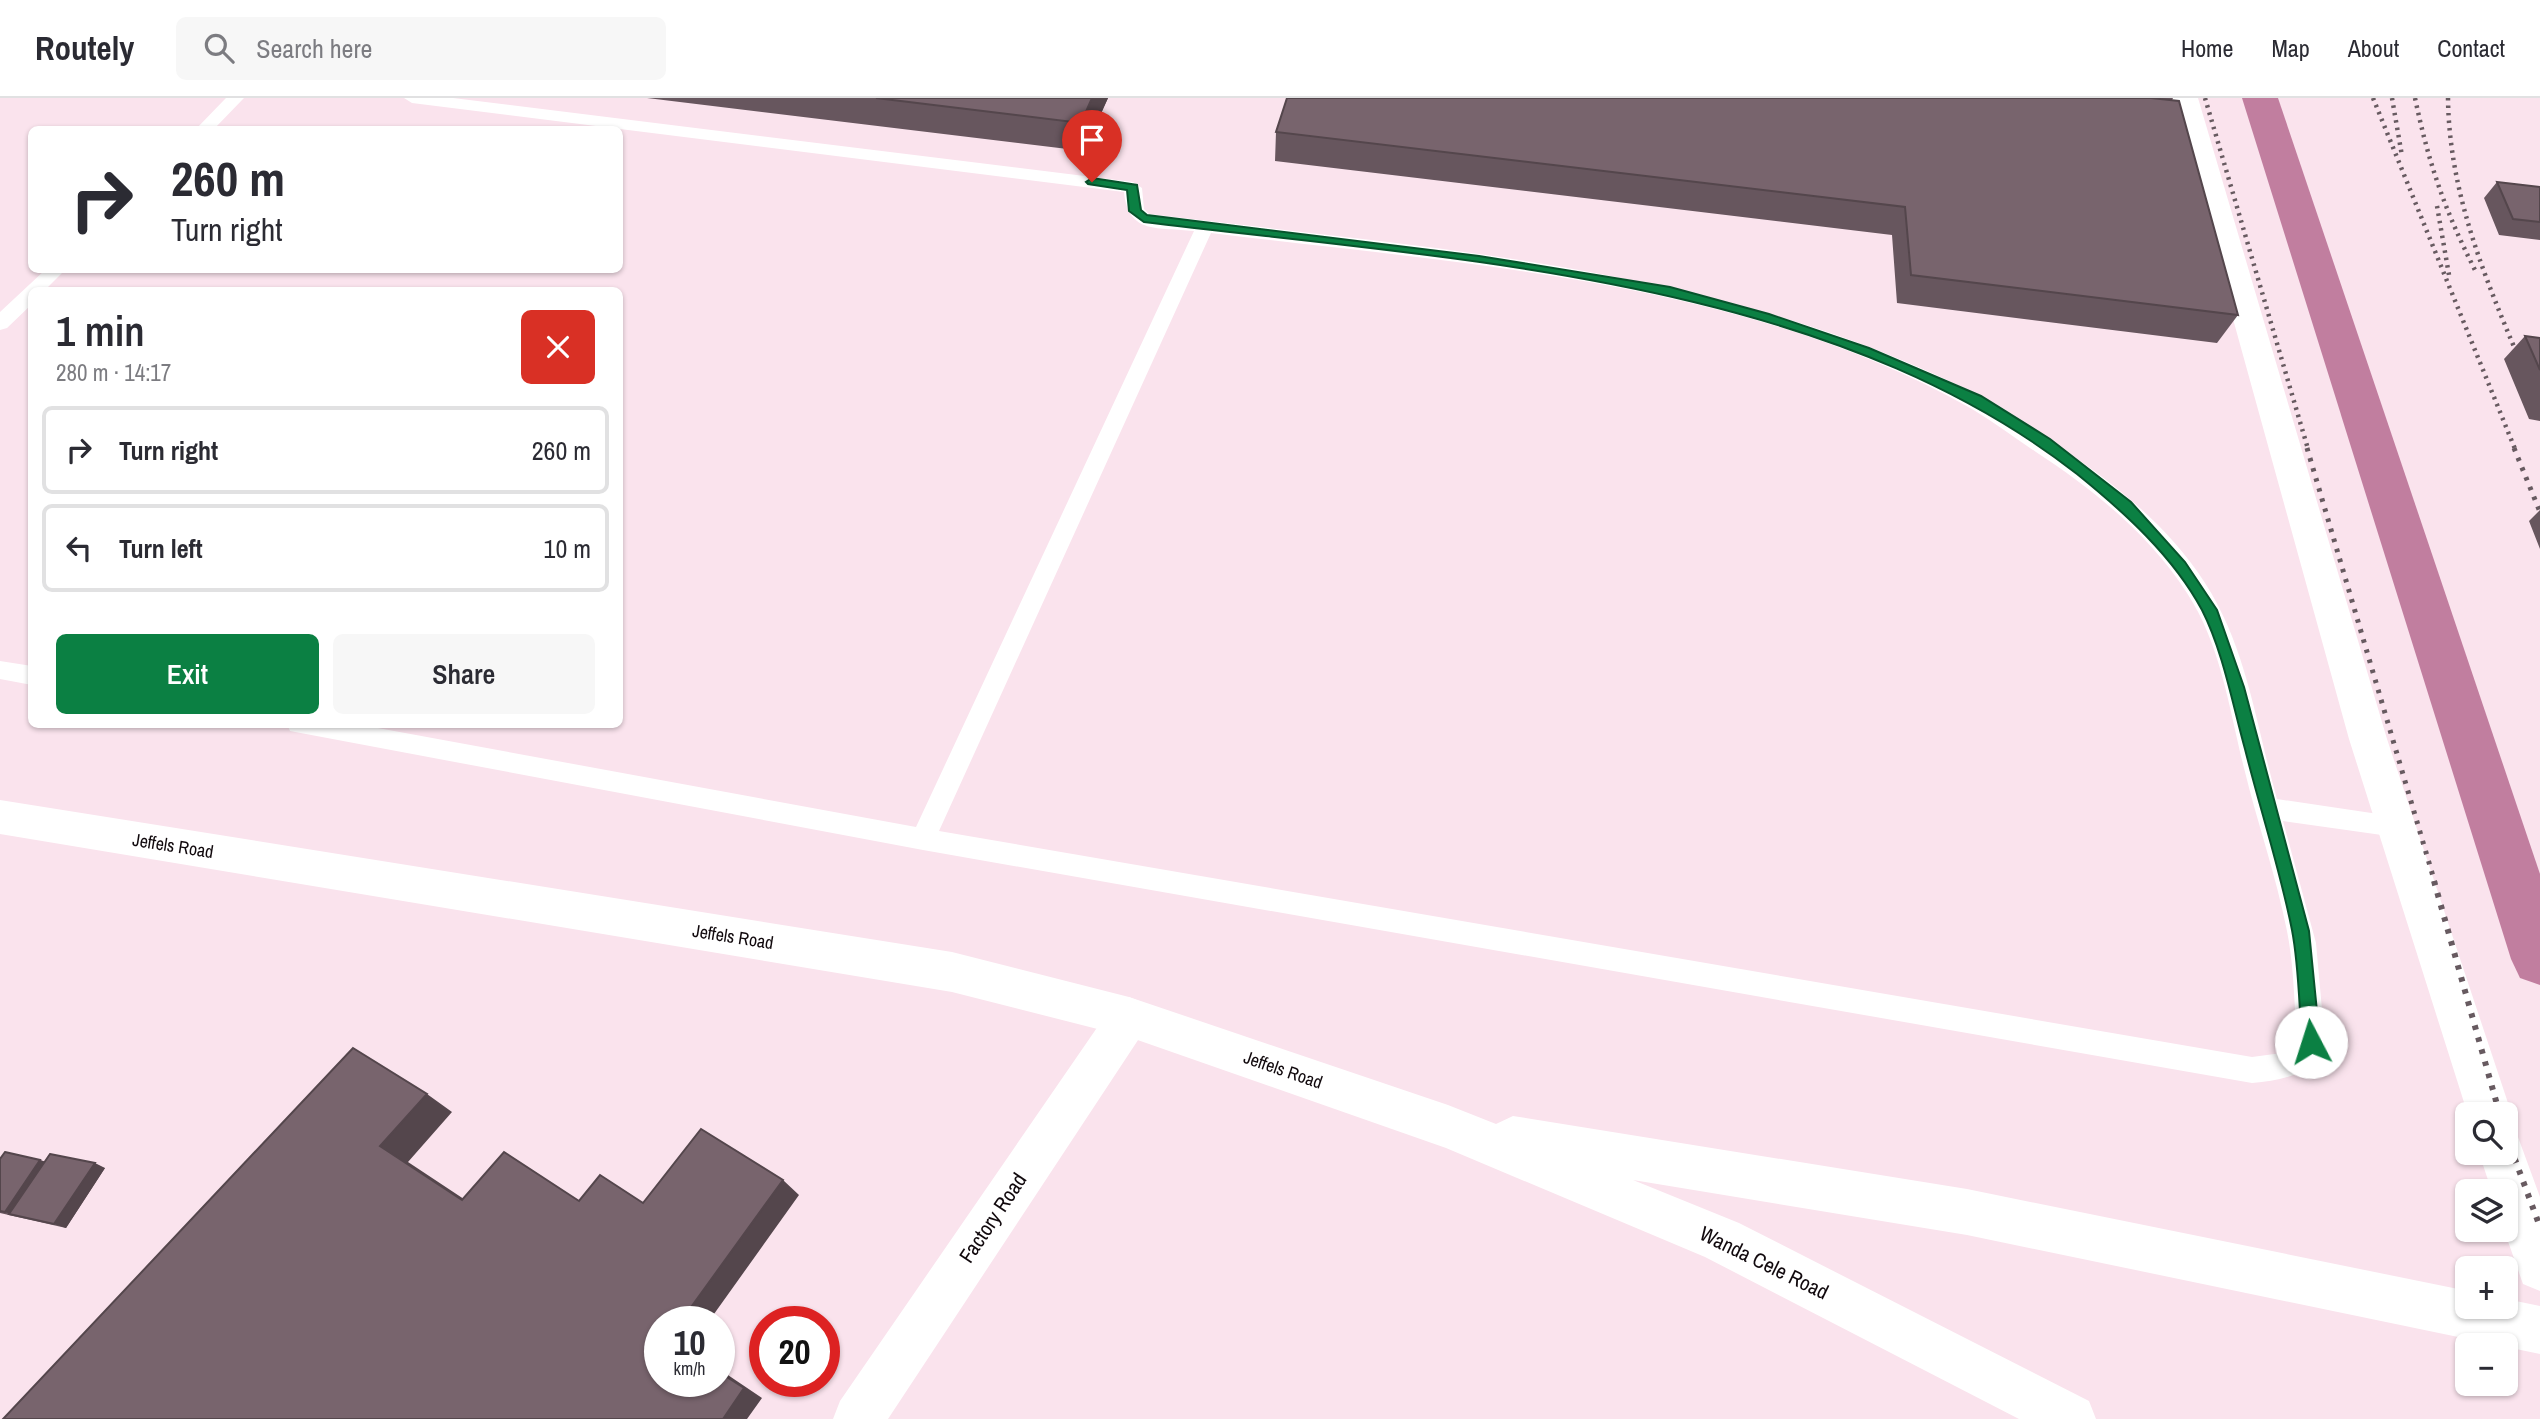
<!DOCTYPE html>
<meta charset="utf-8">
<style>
:root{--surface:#fff;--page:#f7f7f7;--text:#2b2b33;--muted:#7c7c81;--line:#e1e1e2;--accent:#0b8043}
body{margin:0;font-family:"Archivo Narrow",sans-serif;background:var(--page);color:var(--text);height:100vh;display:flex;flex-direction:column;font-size:26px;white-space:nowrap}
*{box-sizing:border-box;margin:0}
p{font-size:23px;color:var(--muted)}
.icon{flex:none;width:38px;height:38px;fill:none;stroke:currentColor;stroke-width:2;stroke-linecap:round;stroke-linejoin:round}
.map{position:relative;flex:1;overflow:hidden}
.drawer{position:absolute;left:28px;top:189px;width:595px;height:441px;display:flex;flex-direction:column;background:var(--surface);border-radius:10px;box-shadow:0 2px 5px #0004}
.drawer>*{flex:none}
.top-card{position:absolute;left:28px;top:28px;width:595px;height:147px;border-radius:10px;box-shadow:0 2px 5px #0004;background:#fff;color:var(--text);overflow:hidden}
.controls{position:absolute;left:2455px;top:1004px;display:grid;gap:14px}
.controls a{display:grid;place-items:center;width:63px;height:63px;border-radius:10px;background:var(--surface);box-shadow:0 2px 5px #0004;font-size:35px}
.speed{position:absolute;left:644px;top:1208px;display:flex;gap:14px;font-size:35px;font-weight:700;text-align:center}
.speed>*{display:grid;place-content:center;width:91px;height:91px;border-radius:50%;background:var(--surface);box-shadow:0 2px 5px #0004;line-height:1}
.speed small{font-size:18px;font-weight:400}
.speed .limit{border:10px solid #d22;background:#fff;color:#111}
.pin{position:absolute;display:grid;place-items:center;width:60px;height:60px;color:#fff;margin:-72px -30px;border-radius:50% 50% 50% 0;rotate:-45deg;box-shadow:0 0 7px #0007}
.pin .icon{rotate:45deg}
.me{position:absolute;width:77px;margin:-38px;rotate:355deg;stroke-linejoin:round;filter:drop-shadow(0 0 5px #0008)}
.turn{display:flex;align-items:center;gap:24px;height:147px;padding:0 28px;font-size:32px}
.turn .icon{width:91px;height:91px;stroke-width:2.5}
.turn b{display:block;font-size:49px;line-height:60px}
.round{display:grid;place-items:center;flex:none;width:74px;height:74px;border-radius:10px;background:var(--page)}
.summary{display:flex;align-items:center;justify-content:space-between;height:119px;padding:0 28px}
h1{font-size:42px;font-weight:600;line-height:52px}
.button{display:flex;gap:14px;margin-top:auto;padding:14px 28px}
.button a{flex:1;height:80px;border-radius:10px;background:var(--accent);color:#fff;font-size:28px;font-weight:600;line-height:80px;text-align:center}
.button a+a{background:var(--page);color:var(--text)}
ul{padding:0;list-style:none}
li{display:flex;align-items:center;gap:21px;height:88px;margin:0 14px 10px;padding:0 14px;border:4px solid var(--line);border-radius:10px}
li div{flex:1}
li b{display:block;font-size:26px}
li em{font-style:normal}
header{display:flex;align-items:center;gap:42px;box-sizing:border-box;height:98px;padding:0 35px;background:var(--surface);border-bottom:2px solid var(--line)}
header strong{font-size:33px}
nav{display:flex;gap:38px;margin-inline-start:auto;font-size:24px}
.search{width:490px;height:63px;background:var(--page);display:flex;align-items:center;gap:18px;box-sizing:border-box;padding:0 24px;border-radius:10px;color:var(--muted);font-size:26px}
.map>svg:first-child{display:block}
</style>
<header>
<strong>Routely</strong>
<div class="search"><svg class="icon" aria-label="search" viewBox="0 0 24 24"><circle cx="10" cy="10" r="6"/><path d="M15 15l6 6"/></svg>Search here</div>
<nav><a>Home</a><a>Map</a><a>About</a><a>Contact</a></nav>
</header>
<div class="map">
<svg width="2540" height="1321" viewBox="0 0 2540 1321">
<rect width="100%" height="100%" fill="#fae3ed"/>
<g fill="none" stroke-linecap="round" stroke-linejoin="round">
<path fill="#c17e9f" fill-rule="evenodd" d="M2242 0H2278L2540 776V887L2520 880 2511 861Z"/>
<path fill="#fff" fill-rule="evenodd" d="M226 0H244L213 32H195Z
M404 0H453L1133 84 1142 90 1144 111 1149 116C1432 151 1725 167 1984 300 2006 311 2027 327 2048 341 2107 380 2166 424 2205 485 2247 550 2256 627 2277 701L2405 720 2409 728 2405 736 2396 739 2283 723 2316 845 2325 945C2310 978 2284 982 2252 985L923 752 290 633 287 626H356L916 729 1194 133C1159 129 1128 137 1124 94L412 5ZM1211 135C1467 167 1743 181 1972 311 1994 324 2015 340 2036 354 2094 392 2149 436 2187 495 2221 547 2229 610 2244 670 2257 724 2276 777 2287 833 2294 868 2294 904 2297 940L2282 955 2252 959 939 733Z
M45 172H65L45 192H32V206L7 230 0 232V214Z
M0 563 32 568V587L0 581Z"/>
<path fill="#fff" fill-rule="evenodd" d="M2172 0H2198L2387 641 2512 1017 2506 1032V1017H2468L2349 641Z
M1129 899 1144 905 1151 919 1144 933 888 1321H833L840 1303 1114 905Z
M2506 1034 2518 1039 2540 1099V1193L2523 1186 2504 1132 2506 1094H2492L2479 1055H2506Z"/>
<path fill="#fff" fill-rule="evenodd" d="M0 702 952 854 1129 899 1448 1007 1496 1026 1513 1018 1967 1091 2468 1193V1209H2506V1201L2540 1208V1256L1967 1137 1633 1082 1739 1125 2089 1303 2096 1321H2019L1705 1159 1446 1050 1129 939 952 894 0 736Z"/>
<path stroke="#675a60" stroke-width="4.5" stroke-dasharray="2.5 5" stroke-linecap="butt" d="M2205 0 2308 351
M2373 0 2515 351
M2392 0 2402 58
M2415 0C2429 67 2445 113 2476 174
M2448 0C2449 93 2484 178 2520 263
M2437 108 2449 177"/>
<path stroke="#675a60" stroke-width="5" stroke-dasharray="3.5 7" stroke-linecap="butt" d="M2307 350 2435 785
M2514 350 2540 414"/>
<path stroke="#675a60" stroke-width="6" stroke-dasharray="4.5 8" stroke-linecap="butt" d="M2434 783 2500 1017
M2506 1037 2540 1129"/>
</g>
<path fill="#67565e" d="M647 0H1108L1084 53Z
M1287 0H2173L2172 2 2238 217 2217 245 1897 205 1892 137 1275 63 1276 34Z
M2497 84 2540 89V142L2499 137 2484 100Z
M2525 238 2540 240V323L2529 321 2504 261Z
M2540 412V451L2529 423Z
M0 1061 40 1062 46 1064 105 1070 66 1130 0 1115Z"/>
<path fill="#54464c" d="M1092 0H1108L1084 53 1081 25Z
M427 996 452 1014 408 1064 488 1117 462 1102 380 1048Z
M40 1062 51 1066 9 1116 17 1118 5 1114Z
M95 1065 105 1070 66 1130 54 1126Z
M783 1082 799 1097 709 1223H681Z
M719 1271 762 1300 747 1321H723Z"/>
<path fill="#78646d" stroke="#54464c" stroke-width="2" d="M876 0H1092L1081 25Z
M1287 0H2151L2179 3 2238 217 1911 177 1905 109 1276 34Z
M2497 84 2540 89V124L2513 121Z
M2525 238 2540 240V272Z
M353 950 427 996 380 1048 462 1102 504 1054 579 1103 600 1077 643 1105 701 1031 783 1082 681 1223H660V1283H719V1274L744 1290 723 1321H3Z
M5 1054 40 1062 5 1114 0 1113V1061Z
M50 1056 95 1065 54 1126 9 1116Z"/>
<path fill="#0b8043" stroke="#07532c" stroke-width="2" d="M1092 80 1137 87 1141 112 1147 117 1479 158 1670 189 1769 216 1869 250 1981 298 2050 341 2131 404 2185 464 2217 512 2244 589 2309 833 2320 944 2317 951 2311 953 2305 951 2302 944C2299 907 2299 868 2292 832 2280 771 2260 711 2245 651 2233 608 2223 553 2202 512 2173 458 2124 414 2077 376 1823 178 1453 162 1144 124L1129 113 1127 92 1088 86 1086 84Z"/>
<g text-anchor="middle" stroke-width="5" stroke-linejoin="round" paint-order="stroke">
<g font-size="18" fill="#11090d" stroke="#fff">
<text transform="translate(173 748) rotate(9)" y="6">Jeffels Road</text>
<text transform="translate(733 839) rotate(9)" y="6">Jeffels Road</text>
<text transform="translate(1283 972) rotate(19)" y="6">Jeffels Road</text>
</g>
<g font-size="21" fill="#11090d" stroke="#fff">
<text transform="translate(993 1120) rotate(-56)" y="7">Factory Road</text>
<text transform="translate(1764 1165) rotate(26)" y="7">Wanda Cele Road</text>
</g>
</g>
</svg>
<div class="controls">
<a><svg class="icon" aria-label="search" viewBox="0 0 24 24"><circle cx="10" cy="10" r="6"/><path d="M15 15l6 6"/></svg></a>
<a><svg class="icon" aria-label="layers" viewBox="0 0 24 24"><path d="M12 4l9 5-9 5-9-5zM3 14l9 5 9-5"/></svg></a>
<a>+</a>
<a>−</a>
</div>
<div class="speed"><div>10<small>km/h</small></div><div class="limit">20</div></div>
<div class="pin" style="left:1092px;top:84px;background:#d93025"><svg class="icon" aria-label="arrive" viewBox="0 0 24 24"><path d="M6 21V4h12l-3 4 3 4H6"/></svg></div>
<svg class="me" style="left:2311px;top:944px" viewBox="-20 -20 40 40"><circle r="19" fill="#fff"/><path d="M0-13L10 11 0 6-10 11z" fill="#0b8043"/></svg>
<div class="top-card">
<div class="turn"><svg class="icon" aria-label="right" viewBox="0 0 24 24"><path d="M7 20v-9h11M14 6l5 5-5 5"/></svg><div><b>260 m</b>Turn right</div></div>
</div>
<section class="drawer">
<div class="summary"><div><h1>1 min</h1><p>280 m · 14:17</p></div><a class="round" style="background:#d93025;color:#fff"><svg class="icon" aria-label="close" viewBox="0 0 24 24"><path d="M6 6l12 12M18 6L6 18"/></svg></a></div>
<ul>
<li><svg class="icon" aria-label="right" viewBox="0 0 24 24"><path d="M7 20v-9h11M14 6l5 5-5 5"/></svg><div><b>Turn right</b></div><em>260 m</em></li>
<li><svg class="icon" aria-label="left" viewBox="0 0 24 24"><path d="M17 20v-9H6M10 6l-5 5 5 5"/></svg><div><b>Turn left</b></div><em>10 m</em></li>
</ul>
<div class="button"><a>Exit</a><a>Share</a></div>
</section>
</div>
